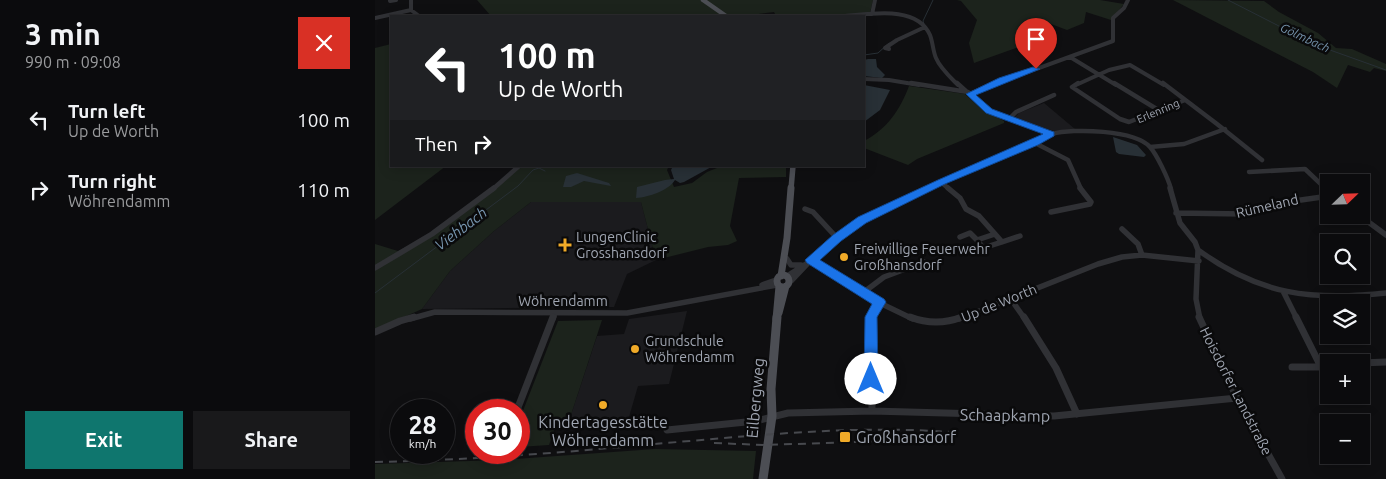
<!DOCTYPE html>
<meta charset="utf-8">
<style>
:root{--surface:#0b0b0d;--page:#19191b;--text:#f1f3f6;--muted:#9a9b9d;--line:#2b2b2e;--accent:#0f766e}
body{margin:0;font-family:Ubuntu,sans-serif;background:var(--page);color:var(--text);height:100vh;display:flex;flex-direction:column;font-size:19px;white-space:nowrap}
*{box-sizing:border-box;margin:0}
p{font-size:16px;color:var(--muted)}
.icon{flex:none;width:28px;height:28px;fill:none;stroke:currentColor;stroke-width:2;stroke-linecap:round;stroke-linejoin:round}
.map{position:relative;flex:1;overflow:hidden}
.details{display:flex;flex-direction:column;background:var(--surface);width:375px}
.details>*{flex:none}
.top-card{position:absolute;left:15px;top:15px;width:475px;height:152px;border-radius:0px;box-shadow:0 2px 12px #0003,0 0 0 1px var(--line);background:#202124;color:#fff;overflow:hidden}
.needle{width:32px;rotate:67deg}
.buttons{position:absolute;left:945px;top:174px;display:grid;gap:10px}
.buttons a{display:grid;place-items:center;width:50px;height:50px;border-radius:0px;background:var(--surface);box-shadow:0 2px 12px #0003,0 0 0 1px var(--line);font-size:25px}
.speed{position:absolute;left:15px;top:399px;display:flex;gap:10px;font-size:25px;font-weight:700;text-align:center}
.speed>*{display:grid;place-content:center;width:65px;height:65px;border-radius:50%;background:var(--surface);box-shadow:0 2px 12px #0003,0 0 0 1px var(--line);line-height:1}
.speed small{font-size:12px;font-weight:400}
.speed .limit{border:8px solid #d22;background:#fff;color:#111}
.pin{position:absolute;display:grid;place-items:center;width:42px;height:42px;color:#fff;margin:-51px -21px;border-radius:50% 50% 50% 0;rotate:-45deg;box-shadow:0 0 5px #0007}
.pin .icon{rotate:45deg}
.me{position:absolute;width:55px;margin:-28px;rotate:0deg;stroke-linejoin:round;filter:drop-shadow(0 0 4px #0008)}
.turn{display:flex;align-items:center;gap:18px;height:105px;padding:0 25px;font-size:22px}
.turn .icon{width:65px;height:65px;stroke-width:2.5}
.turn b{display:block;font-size:35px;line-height:42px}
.then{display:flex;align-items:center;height:48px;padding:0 25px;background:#0003;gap:10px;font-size:19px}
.round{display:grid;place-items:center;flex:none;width:52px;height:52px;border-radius:0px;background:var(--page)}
.head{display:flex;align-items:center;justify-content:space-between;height:85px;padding:0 25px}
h1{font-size:30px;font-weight:700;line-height:38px}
.button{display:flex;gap:10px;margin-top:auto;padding:10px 25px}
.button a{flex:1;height:58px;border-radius:0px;background:var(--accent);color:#fff;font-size:20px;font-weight:700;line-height:58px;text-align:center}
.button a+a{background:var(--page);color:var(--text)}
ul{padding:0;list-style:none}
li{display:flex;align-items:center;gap:15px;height:70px;padding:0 25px}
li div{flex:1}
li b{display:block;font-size:19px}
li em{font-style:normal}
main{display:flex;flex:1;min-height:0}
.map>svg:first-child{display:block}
</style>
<main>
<section class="details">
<div class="head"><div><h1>3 min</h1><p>990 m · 09:08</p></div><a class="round" style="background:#d93025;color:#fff"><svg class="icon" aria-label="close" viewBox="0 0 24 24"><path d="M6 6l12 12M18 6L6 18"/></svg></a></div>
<ul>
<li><svg class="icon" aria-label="left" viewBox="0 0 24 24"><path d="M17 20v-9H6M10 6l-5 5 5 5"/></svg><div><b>Turn left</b><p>Up de Worth</p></div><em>100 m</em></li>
<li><svg class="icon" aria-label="right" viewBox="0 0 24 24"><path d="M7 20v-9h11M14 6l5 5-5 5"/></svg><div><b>Turn right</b><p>Wöhrendamm</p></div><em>110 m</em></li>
</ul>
<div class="button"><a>Exit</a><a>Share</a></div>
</section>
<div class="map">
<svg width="1011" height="479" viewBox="0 0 1011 479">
<rect width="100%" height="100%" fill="#0f0f11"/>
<path fill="#1b1b1e" d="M669 103 700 129 679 131 638 119 644 113Z
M156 202H266L281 260 252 274 239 307 47 309 75 271 119 231Z
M312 311 294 384 263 386 252 424 192 427 222 336 249 334 254 319Z"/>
<path fill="#1c231c" d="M102 0H498L495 13 466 16H401L399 12 369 16H116Z
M582 0H725L749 4 736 20 711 12 709 23 692 30 668 21 651 28 669 38 599 63 594 43 602 20 586 1Z
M798 0 889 1 904 12 943 33 961 48 977 49 1011 64V71L999 68 995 72 973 65 962 88 938 72Z
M16 44V166H71L0 220V48Z
M534 86 590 94 605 108 629 121V123L542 159 533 165 489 148V141C512 129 525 110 534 86Z
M143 166H294L292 170 299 187 317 183 332 172 347 166H411V177L364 178 355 226 362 241 353 245 333 247 281 260 266 202H156L119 231 75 271 47 309 0 330V244L23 251 66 229Z
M227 320 192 427 180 428 174 445 144 447V421L183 321Z
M280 449 381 451 378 479H0V464L126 460Z"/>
<path fill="#283036" d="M493 59H501L502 67 510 75 507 78 489 76V60Z
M489 85 515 90 505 110 489 122Z
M738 137 762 145 771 155 769 157 744 154 741 152Z
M298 166H338L309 182 305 183 300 180C293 191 274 197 261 198L262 187 290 180 299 179 296 170Z
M202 173 234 183 236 186 209 181 196 187H188L191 176Z"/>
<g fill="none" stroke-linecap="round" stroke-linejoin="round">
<path stroke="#283036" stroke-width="1" d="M853 0 941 45 1011 70
M549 24 548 21 558 0
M489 55 503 53 514 43
M0 293 143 186 158 170 164 168 170 171"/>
<path stroke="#303135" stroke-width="4" d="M36 0V10
M15 1 21 0
M497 14 500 0
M470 16C496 14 542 5 555 35 558 43 558 51 561 58 565 68 575 77 583 85
M0 18 36 10 44 16
M514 49 510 48 522 40 550 27
M695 57 741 85
M489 79 514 80 544 85
M617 85 738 41V18L749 8 753 0
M701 85 734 70 755 65 789 85"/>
<path stroke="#303135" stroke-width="4.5" d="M536 83 593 92
M582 83 613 111 676 134
M703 83 697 87 745 119 754 122 810 100
M739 83 785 111
M788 83 842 124 887 160
M595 94 619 83
M634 119 641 112 679 95
M660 143 693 160 706 189
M775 147 809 144 850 129
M874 172 930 169 951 189
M566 182 574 189
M118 189 144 166
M552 189 660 143C665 140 671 136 677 134 698 128 760 130 775 147 782 155 793 178 796 189"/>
<path stroke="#303135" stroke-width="5.5" d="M573 188 585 198 591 209 604 216 620 234 602 240 608 248 627 242
M795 188 805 223 820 242 823 250 821 299 825 319
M949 188 954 192
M986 193 993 192
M430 209 438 212 462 238
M676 212 715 204 716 202 705 188
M801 213 869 214 912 202 954 196
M984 215 1011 235
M747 229 763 244 767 255
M620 234 627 242 645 236
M585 237 595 233 602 240
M823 250C885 295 936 301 1011 293
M412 259 416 265H426
M436 260 509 305 538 319
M0 268 57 234 119 188
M412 276 431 264
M416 281 433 263 479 225 555 188
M387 285 401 280
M908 291 922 319
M489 292 509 277 549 262
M635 298 650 319
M35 319 60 312 252 313 402 285
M178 319 180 313
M496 319 498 311 505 302
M584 319 723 264 747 257 767 255 824 261"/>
<path stroke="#303135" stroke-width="7" d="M496 317 497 411
M535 317C553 324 569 324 587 317
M649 317 681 368 702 414
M824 317 862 398 907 479
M921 317 946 367 954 366
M0 332 25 321 39 317
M986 363 1011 362
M917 367H946
M142 410 178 317
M292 430 381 421 413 413 497 411 679 416 862 398"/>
<path stroke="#4c4e54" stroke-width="4.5" d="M328 0 351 16"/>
<path stroke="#4c4e54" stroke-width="5.5" d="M416 189 418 166"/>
<path stroke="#4c4e54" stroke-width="7" d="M402 281a6 6 0 1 1 12 0a6 6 0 1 1-12 0Z
M406 276 412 238 416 188
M404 313 411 286
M401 319 404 286"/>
<path stroke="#4c4e54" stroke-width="9" d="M388 479 397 416 396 389 402 317"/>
<path stroke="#47494e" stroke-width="2" stroke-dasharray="8 6" stroke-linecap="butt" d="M339 443 389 445 573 439
M0 462C97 460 195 452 291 443 386 435 480 425 575 432"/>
</g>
<path fill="#1a73e8" stroke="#114b97" d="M658 67 665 69 601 95 617 109 679 132V136L663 145 570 184 491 223 466 241 445 260 509 299 511 302 502 317 503 379 501 383 496 385 491 383 489 379 490 317 497 304 432 263 430 260 458 235 483 217 563 180 668 134 611 113 591 94 624 78Z"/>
<g fill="#f0aa28" stroke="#0a0a0b" stroke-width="2">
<path d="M187.5 237.5h5v5h5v5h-5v5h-5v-5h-5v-5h5z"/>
<circle cx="469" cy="257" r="5"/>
<circle cx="260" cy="349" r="5"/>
<circle cx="228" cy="405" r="5"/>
<rect x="464" y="431" width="12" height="12" rx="2.5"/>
</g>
<g text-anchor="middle" stroke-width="5" stroke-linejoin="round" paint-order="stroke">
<g font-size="11" fill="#a0a6b2" stroke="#0a0a0b">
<text transform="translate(783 111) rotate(-23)" y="4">Erlenring</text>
</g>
<g font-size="12" font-style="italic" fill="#7694ad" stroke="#0a0a0b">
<text transform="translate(930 38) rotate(25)" y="4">Gölmbach</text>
</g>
<g font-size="14" fill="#a0a6b2" stroke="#0a0a0b">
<text transform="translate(892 206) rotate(-13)" y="5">Rümeland</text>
<text x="188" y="306">Wöhrendamm</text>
<text transform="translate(624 303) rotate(-22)" y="5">Up de Worth</text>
<text transform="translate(861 391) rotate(63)" y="5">Hoisdorfer Landstraße</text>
</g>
<g font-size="14" fill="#a0a6b2" stroke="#0a0a0b" text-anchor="start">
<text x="201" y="242">LungenClinic<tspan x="201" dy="16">Grosshansdorf</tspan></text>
<text x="479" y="254">Freiwillige Feuerwehr<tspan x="479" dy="16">Großhansdorf</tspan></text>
<text x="270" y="346">Grundschule<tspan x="270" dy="16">Wöhrendamm</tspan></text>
</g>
<g font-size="15" font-style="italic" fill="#7694ad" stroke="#0a0a0b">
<text transform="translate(86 229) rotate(-37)" y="5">Viehbach</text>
</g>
<g font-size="16" fill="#a0a6b2" stroke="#0a0a0b">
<text transform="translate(380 398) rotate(-85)" y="6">Eilbergweg</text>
<text transform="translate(630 415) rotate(1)" y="6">Schaapkamp</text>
</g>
<g font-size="16" fill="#a0a6b2" stroke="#0a0a0b">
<text x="228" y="428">Kindertagesstätte<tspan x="228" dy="18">Wöhrendamm</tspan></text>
<text x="481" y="443" text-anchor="start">Großhansdorf</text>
</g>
</g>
</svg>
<div class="buttons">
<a><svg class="needle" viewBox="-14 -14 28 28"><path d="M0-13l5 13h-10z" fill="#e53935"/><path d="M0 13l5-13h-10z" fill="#9a9b9d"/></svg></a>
<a><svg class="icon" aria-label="search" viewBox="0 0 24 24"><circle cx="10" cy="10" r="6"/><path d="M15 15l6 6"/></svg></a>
<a><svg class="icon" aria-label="layers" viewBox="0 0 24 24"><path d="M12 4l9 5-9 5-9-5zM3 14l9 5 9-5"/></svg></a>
<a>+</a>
<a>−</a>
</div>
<div class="speed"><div>28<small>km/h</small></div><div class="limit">30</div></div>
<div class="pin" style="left:661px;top:69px;background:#d93025"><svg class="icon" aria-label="arrive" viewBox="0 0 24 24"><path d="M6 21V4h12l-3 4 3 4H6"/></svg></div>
<svg class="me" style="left:496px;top:379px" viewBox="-20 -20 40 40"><circle r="19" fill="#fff"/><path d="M0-13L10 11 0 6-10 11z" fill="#1a73e8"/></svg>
<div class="top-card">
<div class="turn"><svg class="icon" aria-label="left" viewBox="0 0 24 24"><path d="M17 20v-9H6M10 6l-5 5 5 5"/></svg><div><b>100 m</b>Up de Worth</div></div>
<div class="then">Then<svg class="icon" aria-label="right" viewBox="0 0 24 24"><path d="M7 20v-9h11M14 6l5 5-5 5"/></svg></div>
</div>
</div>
</main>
